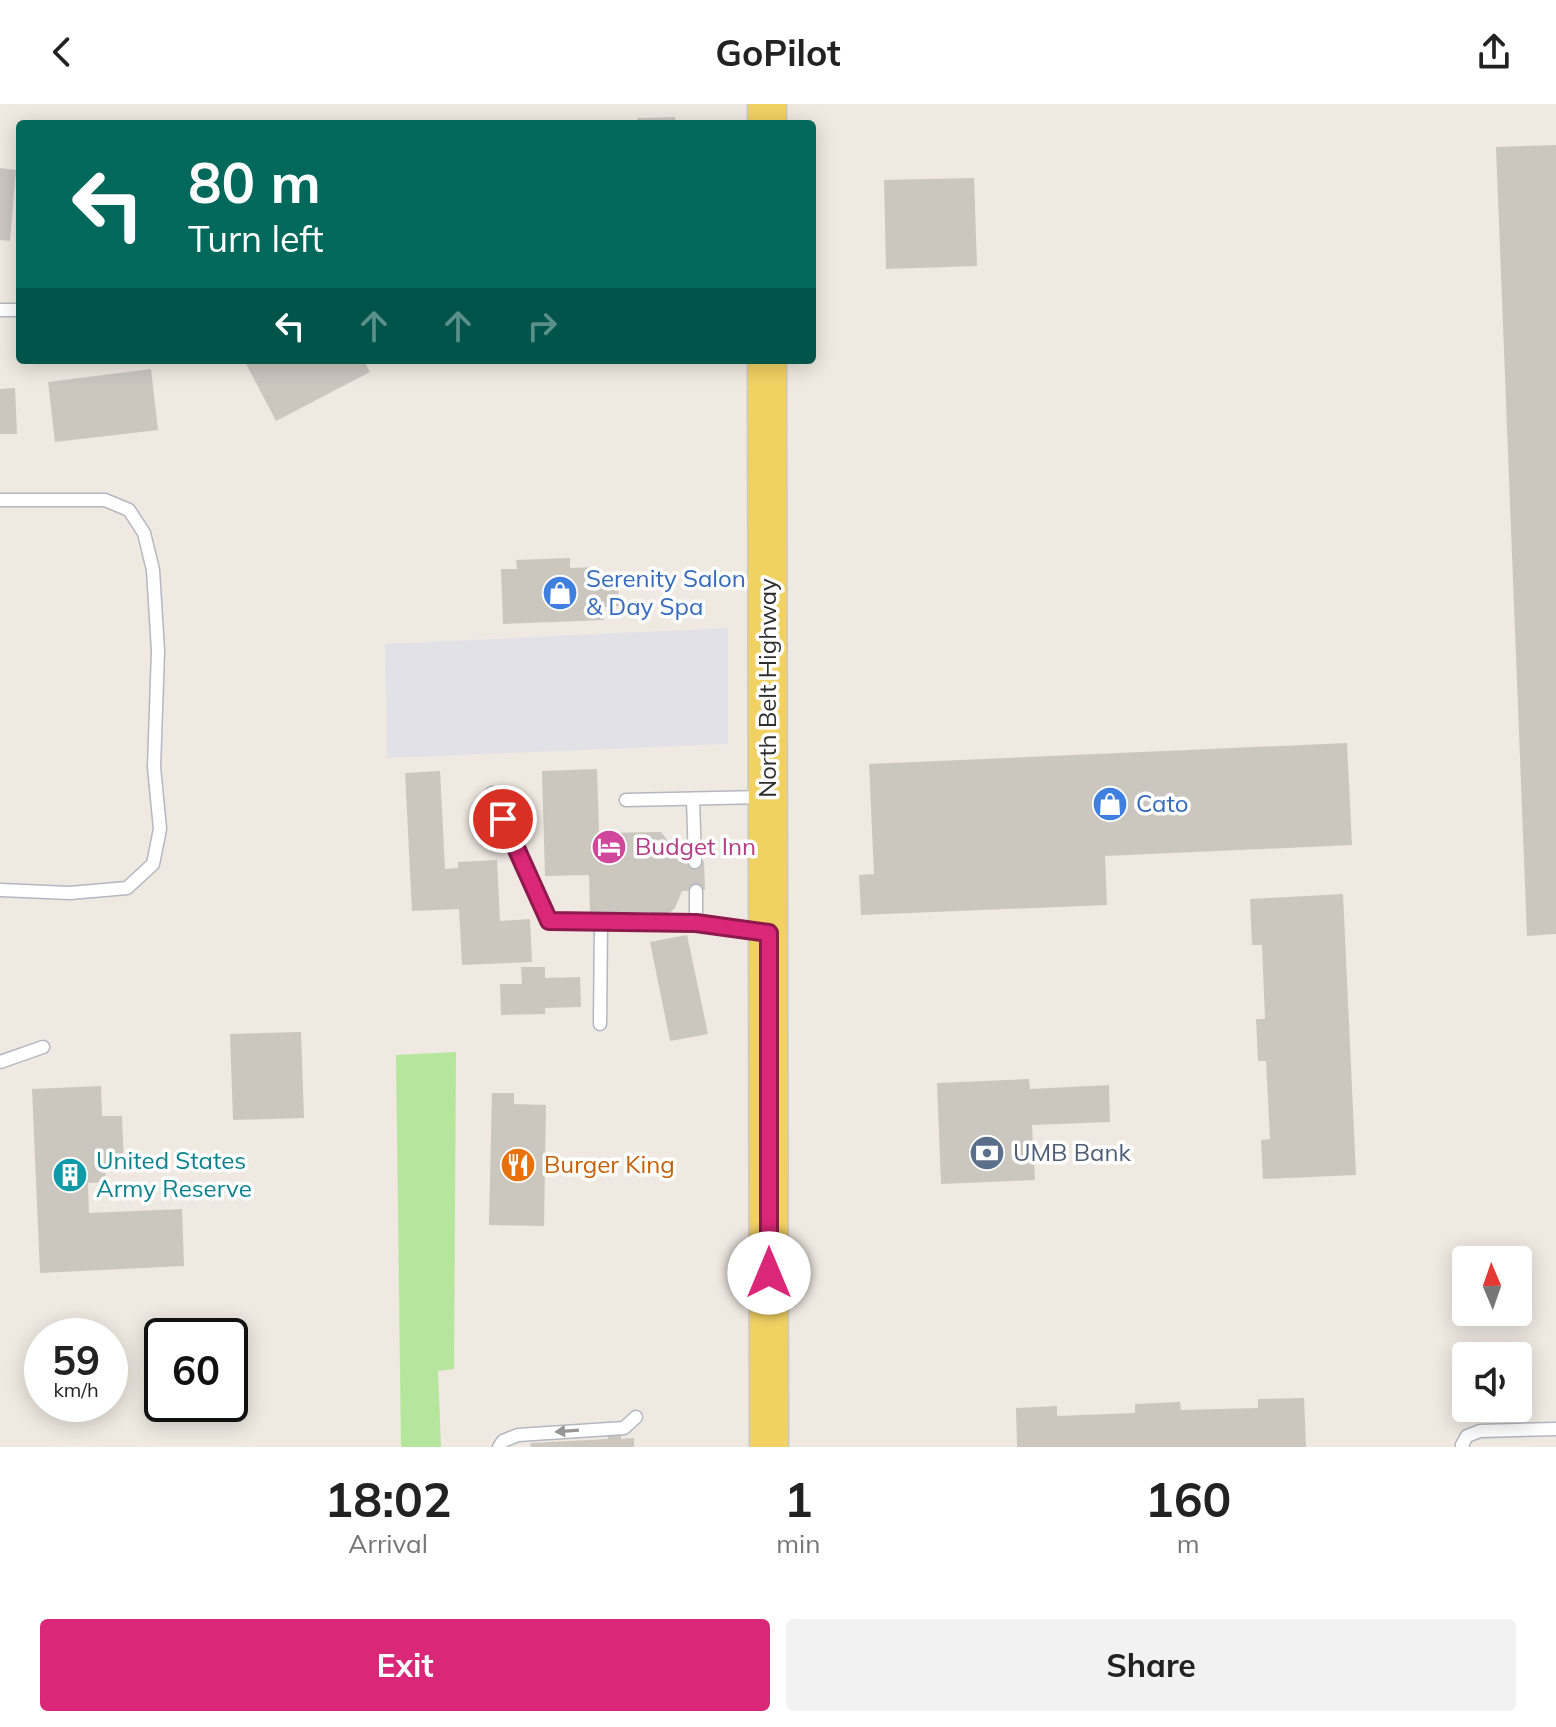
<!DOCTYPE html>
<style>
:root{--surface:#fff;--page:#f2f2f2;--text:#222;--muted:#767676;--accent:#db2777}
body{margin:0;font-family:Mulish,sans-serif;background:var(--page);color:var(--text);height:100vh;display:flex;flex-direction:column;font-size:30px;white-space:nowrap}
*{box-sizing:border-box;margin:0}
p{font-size:26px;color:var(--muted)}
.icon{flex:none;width:44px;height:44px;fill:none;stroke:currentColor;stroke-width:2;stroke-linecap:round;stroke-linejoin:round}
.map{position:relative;height:1343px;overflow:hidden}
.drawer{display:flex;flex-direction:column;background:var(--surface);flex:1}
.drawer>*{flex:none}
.guide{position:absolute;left:16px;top:16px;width:800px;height:244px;border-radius:8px;box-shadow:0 4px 20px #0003;background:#00695c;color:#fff;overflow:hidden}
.needle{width:52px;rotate:358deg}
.fabs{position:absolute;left:1452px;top:1142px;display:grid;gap:16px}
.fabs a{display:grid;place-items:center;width:80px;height:80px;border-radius:8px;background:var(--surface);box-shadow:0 4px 20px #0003;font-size:40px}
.speed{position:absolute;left:24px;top:1214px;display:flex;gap:16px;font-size:40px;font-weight:700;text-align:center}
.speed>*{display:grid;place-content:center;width:104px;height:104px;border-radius:50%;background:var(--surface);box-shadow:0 4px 20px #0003;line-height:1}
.speed small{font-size:20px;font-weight:400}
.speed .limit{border:4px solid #111;border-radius:12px;background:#fff;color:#111}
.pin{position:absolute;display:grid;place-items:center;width:68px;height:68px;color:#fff;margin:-34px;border:4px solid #fff;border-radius:50%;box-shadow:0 2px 8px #0007}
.me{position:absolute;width:88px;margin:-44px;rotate:0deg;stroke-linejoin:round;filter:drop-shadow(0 0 6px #0008)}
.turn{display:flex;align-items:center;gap:28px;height:168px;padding:0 40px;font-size:36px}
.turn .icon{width:104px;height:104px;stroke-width:2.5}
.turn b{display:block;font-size:56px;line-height:68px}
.lanes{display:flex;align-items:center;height:76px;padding:0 40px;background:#0003;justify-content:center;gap:40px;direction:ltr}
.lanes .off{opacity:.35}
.eta{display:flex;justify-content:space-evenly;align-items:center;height:136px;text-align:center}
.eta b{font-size:48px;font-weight:700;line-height:56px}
.button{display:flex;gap:16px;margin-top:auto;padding:16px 40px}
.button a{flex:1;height:92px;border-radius:8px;background:var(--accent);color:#fff;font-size:32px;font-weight:700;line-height:92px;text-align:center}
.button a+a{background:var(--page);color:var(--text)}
header{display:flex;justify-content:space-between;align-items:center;height:104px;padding:0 40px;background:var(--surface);font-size:36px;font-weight:700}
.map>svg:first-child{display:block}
</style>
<header><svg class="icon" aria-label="back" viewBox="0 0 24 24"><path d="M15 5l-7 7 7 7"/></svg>GoPilot<svg class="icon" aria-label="share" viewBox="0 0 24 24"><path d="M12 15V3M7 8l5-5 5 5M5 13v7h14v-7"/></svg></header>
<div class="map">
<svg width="1556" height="1343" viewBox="0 0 1556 1343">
<rect width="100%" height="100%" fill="#efe9e1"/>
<path fill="#e3e1e8" d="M728 524V640L387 654 385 540Z"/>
<path fill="#b6e59e" d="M456 948 454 1265 438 1267 441 1343H401L396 951Z"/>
<path fill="#cbc7bf" d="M675 13 676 20H637V14Z
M1556 41V830L1527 832 1496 43Z
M0 64 16 66 10 137 0 136Z
M974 74 977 162 886 165 884 76Z
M244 256H364L370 268 276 317Z
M151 265 158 326 55 338 48 278Z
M15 284 17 330H0V285Z
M570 454V464L600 463 601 477 618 476 619 502 603 503 604 516 503 520 501 465H517L516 456Z
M1347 639 1352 741 1105 752 1107 801 861 811 859 771 874 770 869 660Z
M597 665 599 729 661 728 684 758 704 757 705 786 682 787 675 804 663 815 650 808 590 810 589 771 545 772 542 667Z
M440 667 445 765 458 764V758L497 756 500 817 530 815 532 858 462 861 459 805 412 807 405 669Z
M1343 790 1356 1071 1263 1075 1261 1036 1270 1035 1266 957H1258L1256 915H1265L1262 841H1252L1250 795Z
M687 831 708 930 670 937 650 838Z
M521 863H545V874L580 873 581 903 545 904V910L501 911 500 880H522Z
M301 928 304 1014 233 1016 230 930Z
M1029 975 1030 985 1109 981 1110 1018 1032 1021 1035 1076 941 1080 937 979Z
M101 982 102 1012H122L124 1063H105L106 1078 88 1079 89 1109 182 1105 184 1162 40 1169 32 985Z
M492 989H514V1000L546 1001 544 1122 489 1121Z
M1304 1294 1306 1343H1017L1016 1304 1057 1302V1312L1135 1309V1300L1180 1298 1181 1306 1258 1304V1295Z
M607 1329H621V1335L634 1334V1343H531L530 1339 608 1335Z"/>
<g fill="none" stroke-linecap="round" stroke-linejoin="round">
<defs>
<path id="lane" d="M0 206H20
M0 396H105L129 406 144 429 153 466 158 547 154 663 160 725 153 760 127 784 70 789 0 786
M492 689 549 817 696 819 765 829
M693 695 695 758
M626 696 762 693
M696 787V819
M600 920 601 819
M0 958 43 943
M499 1343 503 1337 518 1331 624 1324 636 1313
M1463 1343 1462 1341 1467 1332 1480 1327 1556 1325"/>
<path id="primary" d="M767 0V20
M767 256 769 1343"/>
</defs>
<use href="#lane" stroke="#b4b7c1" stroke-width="15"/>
<use href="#primary" stroke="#c9c9c9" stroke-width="41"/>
<use href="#lane" stroke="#fff" stroke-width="12"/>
<use href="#primary" stroke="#f2d163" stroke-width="38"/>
</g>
<defs><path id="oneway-solid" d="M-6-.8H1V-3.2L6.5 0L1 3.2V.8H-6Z" transform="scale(2)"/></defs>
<use fill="#969696" href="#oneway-solid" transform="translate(567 1327) rotate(176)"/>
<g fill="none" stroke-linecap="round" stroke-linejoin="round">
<defs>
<path id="route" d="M503 715 549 817 696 819 769 829V1169"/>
</defs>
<use href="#route" stroke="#8e194d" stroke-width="20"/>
<use href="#route" stroke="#db2777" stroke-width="14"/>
</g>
<defs>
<symbol id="shop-disc" viewBox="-11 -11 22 22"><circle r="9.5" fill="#3f7fe0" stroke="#fff"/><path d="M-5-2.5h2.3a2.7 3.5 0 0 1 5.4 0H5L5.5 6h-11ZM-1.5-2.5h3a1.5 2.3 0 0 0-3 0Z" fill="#fff"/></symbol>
<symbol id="hotel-disc" viewBox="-11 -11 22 22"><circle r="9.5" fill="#d1479c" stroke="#fff"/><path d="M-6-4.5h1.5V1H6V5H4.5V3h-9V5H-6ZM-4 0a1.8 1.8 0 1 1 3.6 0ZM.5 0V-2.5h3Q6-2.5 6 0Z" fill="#fff"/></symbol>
<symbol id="bank-disc" viewBox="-11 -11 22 22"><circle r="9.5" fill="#5c6f8a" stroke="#fff"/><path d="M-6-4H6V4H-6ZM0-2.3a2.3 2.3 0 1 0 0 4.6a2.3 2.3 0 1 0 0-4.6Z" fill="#fff"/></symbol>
<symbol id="restaurant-disc" viewBox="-11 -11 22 22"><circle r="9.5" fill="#e8710a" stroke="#fff"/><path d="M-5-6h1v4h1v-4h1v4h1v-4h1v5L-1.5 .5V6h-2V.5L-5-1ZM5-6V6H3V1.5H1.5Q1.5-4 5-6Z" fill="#fff"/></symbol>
<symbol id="building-disc" viewBox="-11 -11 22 22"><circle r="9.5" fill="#0f9aa8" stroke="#fff"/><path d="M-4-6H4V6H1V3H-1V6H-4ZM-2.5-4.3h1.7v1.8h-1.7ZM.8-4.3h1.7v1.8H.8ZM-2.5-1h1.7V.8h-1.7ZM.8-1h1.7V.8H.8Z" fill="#fff"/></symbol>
</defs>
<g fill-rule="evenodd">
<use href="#shop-disc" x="540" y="469" width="40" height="40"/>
<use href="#shop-disc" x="1090" y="680" width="40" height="40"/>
<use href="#hotel-disc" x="589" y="723" width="40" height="40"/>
<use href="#bank-disc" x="967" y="1029" width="40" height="40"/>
<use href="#restaurant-disc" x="498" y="1041" width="40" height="40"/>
<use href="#building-disc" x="50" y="1051" width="40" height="40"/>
</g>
<g text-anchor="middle" stroke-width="7" stroke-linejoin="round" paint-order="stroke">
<g font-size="24" fill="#366cbe" stroke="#fff" text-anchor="start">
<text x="586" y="483">Serenity Salon<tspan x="586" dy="28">&amp; Day Spa</tspan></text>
<text x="1136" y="708">Cato</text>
</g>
<g font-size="24" fill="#2e2e2e" stroke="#fff">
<text transform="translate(768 584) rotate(-90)" y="8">North Belt Highway</text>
</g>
<g font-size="24" fill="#b23c85" stroke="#fff" text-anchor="start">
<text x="635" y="751">Budget Inn</text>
</g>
<g font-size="24" fill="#4e5e75" stroke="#fff" text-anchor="start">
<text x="1013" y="1057">UMB Bank</text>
</g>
<g font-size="24" fill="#0d838f" stroke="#fff" text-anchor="start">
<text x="96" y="1065">United States<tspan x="96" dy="28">Army Reserve</tspan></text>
</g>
<g font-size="24" fill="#c56008" stroke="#fff" text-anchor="start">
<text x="544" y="1069">Burger King</text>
</g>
</g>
</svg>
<div class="fabs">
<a><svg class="needle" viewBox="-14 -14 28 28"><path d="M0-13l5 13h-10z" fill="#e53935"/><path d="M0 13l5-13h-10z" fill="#767676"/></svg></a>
<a><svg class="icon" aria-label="sound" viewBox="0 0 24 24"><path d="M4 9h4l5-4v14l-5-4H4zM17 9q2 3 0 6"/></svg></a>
</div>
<div class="speed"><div>59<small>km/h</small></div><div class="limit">60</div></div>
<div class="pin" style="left:503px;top:715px;background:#d93025"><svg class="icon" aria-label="arrive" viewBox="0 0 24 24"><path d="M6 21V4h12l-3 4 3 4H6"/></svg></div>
<svg class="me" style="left:769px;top:1169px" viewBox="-20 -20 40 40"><circle r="19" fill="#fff"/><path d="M0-13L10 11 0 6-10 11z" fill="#db2777"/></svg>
<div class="guide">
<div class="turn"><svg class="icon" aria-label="left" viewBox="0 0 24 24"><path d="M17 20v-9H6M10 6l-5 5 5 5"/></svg><div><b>80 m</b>Turn left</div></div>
<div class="lanes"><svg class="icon" aria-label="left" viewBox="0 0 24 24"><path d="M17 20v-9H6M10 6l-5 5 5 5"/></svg><svg class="icon off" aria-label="ahead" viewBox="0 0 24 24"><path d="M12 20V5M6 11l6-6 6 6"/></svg><svg class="icon off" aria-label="ahead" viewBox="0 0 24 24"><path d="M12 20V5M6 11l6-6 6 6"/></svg><svg class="icon off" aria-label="right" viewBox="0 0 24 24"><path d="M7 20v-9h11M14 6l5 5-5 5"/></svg></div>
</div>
</div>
<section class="drawer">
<div class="eta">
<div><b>18:02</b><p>Arrival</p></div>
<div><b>1</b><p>min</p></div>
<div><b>160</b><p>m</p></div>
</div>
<div class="button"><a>Exit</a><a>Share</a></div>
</section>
